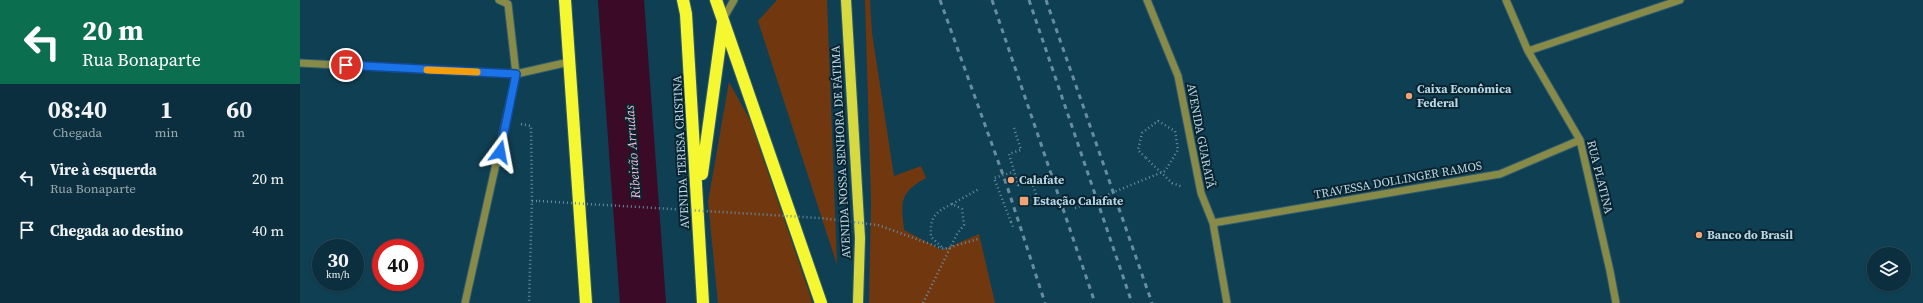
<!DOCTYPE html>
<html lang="pt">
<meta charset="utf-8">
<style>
:root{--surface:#0b2f3e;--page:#193b49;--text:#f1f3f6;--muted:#9aa9b0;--line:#2b4a58}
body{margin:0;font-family:"Source Serif 4",serif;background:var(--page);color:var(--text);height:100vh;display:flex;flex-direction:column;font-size:15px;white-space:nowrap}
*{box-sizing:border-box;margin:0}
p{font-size:13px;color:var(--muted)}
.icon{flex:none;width:22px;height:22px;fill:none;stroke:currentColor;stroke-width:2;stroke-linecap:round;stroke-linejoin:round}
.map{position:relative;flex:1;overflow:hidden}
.sheet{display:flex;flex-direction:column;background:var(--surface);width:300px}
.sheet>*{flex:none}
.guide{background:#0b6e4f;color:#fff;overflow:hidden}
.controls{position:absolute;left:1567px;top:247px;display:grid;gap:8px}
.controls a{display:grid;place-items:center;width:44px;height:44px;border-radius:50%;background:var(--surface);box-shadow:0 1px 3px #0004,0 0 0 1px var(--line);font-size:20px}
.speed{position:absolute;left:12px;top:239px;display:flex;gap:8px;font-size:20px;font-weight:700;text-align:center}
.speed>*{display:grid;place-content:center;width:52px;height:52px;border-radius:50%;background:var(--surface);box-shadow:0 1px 3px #0004,0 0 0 1px var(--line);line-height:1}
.speed small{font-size:10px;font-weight:400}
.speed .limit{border:6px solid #d22;background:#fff;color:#111}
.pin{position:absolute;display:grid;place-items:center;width:34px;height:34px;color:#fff;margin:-17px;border:2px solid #fff;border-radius:50%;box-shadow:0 1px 4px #0007}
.me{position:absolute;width:44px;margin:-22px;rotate:13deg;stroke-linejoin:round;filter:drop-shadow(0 0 3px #0008)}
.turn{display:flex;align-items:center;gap:14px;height:84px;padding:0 16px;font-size:18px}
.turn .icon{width:52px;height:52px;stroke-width:2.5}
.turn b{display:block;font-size:28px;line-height:34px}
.eta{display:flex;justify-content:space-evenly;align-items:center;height:68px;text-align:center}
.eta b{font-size:24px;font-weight:700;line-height:28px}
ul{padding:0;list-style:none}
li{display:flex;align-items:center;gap:12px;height:52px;padding:0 16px}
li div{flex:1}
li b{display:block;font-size:15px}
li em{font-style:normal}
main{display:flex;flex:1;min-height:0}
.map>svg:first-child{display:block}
</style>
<main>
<section class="sheet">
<div class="guide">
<div class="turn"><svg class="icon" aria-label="left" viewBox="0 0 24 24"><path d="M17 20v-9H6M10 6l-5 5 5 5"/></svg><div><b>20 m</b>Rua Bonaparte</div></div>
</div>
<div class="eta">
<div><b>08:40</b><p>Chegada</p></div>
<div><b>1</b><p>min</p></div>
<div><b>60</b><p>m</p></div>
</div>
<ul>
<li><svg class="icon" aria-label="left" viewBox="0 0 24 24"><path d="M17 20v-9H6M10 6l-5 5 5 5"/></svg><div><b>Vire à esquerda</b><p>Rua Bonaparte</p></div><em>20 m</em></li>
<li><svg class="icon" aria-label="arrive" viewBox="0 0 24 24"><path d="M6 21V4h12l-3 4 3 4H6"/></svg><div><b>Chegada ao destino</b></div><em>40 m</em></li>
</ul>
</section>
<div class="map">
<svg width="1623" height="303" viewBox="0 0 1623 303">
<rect width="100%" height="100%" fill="#0f3f53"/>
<path fill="#713810" d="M477 0H527L537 265 458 21Z
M565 0H570L572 33 594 176 621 166 626 178C599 193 601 202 604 230L642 250 679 234 695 303H569L571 202Z
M429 82 450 120 510 295 512 303H418L408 202Z"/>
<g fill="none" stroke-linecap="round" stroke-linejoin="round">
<path stroke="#3b0a26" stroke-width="46" d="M321 0 343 303"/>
<defs>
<path id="minor" d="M847 0 878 76 901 193 913 223 927 303
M1206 0 1228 51 1280 140 1310 271 1316 303
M423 19 434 0
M1228 51 1380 0
M0 63 216 74 269 62
M913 223 1200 174 1280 140
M165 303 216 74 208 4 199 0"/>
<path id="major" d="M546 0 560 238 558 303"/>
<path id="highway" d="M265 0 286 303
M383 0 386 14 403 303
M416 0 521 303
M402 174 423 22"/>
</defs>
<use href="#minor" stroke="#315d70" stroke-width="9"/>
<use href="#major" stroke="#315d70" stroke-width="12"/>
<use href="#highway" stroke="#315d70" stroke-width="14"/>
<path stroke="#688ea0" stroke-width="2.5" stroke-dasharray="1 3" stroke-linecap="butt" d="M221 124 231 126 232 201 229 303
M714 128 721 150 709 154 718 185 731 180 739 203
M846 158 872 183 883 187
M232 201H239
M652 204 679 189
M711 222 713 227
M623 303 657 234 664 225 662 209 652 204C634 213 630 217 631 237L644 249"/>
<use href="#minor" stroke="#888a48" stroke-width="7"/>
<use href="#major" stroke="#d6d93f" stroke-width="10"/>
<use href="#highway" stroke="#f5f831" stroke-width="12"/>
<path stroke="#678d9f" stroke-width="3" stroke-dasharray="5 5" stroke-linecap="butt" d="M640 0 707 186 745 303
M692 0 795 303
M729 0 832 303
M746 0 852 303"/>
<path stroke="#688ea0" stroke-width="2.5" stroke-dasharray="1 3" stroke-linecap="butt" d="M239 201 520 218 578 225 644 249 678 239
M775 208 865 171 878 150 875 131 858 121 842 133 838 150 846 158
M711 222 694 178 713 172"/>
</g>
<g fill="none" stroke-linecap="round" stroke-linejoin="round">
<defs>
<path id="route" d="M46 65 216 74 200 152"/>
</defs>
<use href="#route" stroke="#114b97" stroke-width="10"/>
<use href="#route" stroke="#1a73e8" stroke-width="7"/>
<path stroke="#f59e0b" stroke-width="7" d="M127 70 177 72"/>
</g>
<g fill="#efa377" stroke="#0a2430" stroke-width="1.5">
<circle cx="1109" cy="96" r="4"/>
<circle cx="711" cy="180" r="4"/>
<rect x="719" y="196" width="10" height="10" rx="2"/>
<circle cx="1399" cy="235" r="4"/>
</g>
<g text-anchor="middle" stroke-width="4" stroke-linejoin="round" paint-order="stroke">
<g font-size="12" font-weight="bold" fill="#b9d6e6" stroke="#0a2430" text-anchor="start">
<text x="1117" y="93">Caixa Econômica<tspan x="1117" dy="14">Federal</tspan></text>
<text x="719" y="184">Calafate</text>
<text x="733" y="205">Estação Calafate</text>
<text x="1407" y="239">Banco do Brasil</text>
</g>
<g font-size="12" fill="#b9d6e6" stroke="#0a2430">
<text transform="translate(901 136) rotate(79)" y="4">AVENIDA GUARATÃ</text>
<text transform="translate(381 152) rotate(-93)" y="4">AVENIDA TERESA CRISTINA</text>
<text transform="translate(541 152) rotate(-93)" y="4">AVENIDA NOSSA SENHORA DE FÁTIMA</text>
<text transform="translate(1300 177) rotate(76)" y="4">RUA PLATINA</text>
<text transform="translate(1098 180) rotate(-10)" y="4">TRAVESSA DOLLINGER RAMOS</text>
</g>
<g font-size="13" font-style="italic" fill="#f2bdd4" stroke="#0a2430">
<text transform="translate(332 152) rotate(-94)" y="5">Ribeirão Arrudas</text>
</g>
</g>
</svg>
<div class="controls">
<a><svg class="icon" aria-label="layers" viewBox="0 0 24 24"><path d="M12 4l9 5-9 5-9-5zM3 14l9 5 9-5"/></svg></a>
</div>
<div class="speed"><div>30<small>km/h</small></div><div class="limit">40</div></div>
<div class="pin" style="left:46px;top:65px;background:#d93025"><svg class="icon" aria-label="arrive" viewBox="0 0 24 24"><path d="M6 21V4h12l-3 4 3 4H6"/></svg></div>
<svg class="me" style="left:200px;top:152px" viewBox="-20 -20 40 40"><path d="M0-17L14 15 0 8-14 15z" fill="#1a73e8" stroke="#fff" stroke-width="4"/></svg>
</div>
</main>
